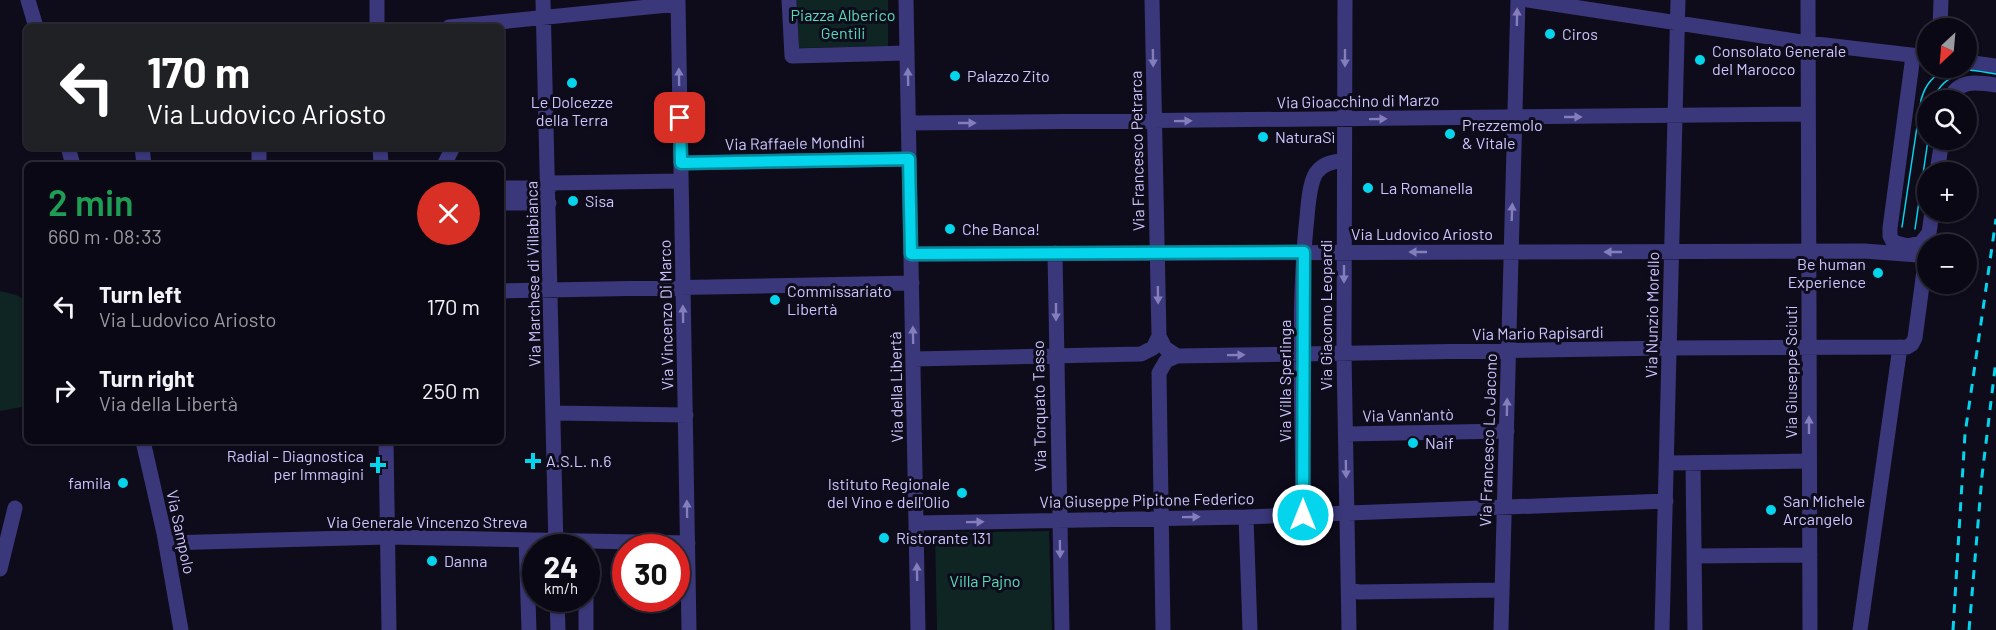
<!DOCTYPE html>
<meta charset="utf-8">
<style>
:root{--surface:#0a0814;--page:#13111d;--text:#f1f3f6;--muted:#999aa0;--line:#2a2934}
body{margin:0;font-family:Barlow,sans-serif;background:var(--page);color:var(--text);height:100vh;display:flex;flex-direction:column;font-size:22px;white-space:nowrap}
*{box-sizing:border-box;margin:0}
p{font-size:20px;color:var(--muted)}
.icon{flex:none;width:33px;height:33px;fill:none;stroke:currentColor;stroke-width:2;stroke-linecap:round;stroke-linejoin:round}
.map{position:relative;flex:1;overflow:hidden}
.side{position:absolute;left:24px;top:162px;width:480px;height:282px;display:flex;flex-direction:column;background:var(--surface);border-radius:9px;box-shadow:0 2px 4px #0004,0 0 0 2px var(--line)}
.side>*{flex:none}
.top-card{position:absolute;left:24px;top:24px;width:480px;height:126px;border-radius:9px;box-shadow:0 2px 4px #0004,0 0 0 2px var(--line);background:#202124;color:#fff;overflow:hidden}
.needle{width:39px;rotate:206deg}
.tools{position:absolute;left:1917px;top:18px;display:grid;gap:12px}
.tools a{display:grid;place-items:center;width:60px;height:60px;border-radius:50%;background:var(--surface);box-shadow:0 2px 4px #0004,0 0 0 2px var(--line);font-size:30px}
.speed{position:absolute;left:522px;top:534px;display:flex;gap:12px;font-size:30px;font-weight:700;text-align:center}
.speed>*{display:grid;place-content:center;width:78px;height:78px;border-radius:50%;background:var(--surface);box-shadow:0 2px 4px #0004,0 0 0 2px var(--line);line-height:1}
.speed small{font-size:15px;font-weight:400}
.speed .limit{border:9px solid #d22;background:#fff;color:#111}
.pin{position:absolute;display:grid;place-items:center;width:51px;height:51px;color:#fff;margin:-26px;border-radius:12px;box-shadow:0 3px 9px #0006}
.me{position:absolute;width:66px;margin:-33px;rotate:0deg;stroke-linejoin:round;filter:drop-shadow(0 0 4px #0008)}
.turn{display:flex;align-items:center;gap:21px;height:126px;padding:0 24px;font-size:27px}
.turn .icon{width:78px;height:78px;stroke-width:2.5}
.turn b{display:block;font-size:42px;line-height:51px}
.round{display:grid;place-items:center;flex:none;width:63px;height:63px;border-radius:32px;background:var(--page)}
.head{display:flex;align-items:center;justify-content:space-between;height:102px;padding:0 24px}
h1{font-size:36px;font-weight:600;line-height:45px;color:#1e9e55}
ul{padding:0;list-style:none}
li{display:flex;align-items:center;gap:18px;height:84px;padding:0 24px}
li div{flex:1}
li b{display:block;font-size:22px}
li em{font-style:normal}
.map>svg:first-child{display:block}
</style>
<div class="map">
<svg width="1996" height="630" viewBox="0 0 1996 630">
<rect width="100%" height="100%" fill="#0e0b1b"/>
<path fill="#0e2524" d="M797 0H888V46L799 48Z
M0 291 16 295 27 301V364L22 366 27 389V406L0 411Z
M1049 531 1052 630H937L935 533Z"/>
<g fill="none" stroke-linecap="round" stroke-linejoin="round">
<path stroke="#3a377a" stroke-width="15" d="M28 0 36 27
M377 0V27
M543 0 556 548
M678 0 689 630
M789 0 792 56 907 53
M906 0 918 630
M1152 0 1159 336 1165 348 1177 356
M1345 0 1344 354 1349 630
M1528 0 1808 43 1928 57
M1808 0 1810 630
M449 27 678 4
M1940 28 1941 0
M1913 56 1890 228V236L1893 242 1907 246 1921 243 1929 233 1932 212
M1966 62 1996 66
M1949 100C1958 79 1976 82 1996 85
M909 123 1808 114
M68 147 73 165
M142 147 144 165
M259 147V165
M380 147 381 165
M681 163 909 159
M444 165 453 147
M1937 172 1942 140
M549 183 681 181
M501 188H549
M501 203H549
M1055 253 1062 630
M911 254 1864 251 1918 255 1923 258 1924 266
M501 291 912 283
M913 359 1141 354 1153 348 1159 336
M1159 373 1166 361 1177 356 1669 348 1907 347 1912 344 1915 338 1929 233
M1159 373 1163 630
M554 413 686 415
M1346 434 1507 431
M143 441 164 533 181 630
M386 441 389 630
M1667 463 1809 461
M1693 463 1695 630
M1303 515C1303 420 1297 321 1306 227 1308 212 1308 186 1316 173 1323 163 1333 161 1344 161
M1246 517 1250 630
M916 523 1246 517 1666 501
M526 540 529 630
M166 543 388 537 688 543
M1694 556 1810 555
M0 569 15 508
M1349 589 1359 592 1501 590
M557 598 558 630
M586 598V630
M1501 630 1518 0
M1662 630 1678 0
M1860 630 1900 347"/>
<path stroke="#04d5ed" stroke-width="1.5" d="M1934 100C1938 86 1947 77 1963 74
M1902 227 1921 100C1932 60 1964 69 1996 74
M1915 229 1928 140"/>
<path stroke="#04d5ed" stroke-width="3" stroke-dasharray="9 8" stroke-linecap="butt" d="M1953 630 1965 434 1996 219
M1969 630 1982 476 1996 360"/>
</g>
<defs><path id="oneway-solid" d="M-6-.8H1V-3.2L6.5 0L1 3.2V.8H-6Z" transform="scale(1.5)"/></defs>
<g fill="#847ebc">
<use href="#oneway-solid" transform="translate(1517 17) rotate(-89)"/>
<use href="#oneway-solid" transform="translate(1153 58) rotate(89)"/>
<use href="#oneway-solid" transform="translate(1345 58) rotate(90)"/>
<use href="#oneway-solid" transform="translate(679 77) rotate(-91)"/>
<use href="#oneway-solid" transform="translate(908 77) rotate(-91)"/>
<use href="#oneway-solid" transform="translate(1573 117)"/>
<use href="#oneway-solid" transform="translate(1378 119) rotate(-1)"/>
<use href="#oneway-solid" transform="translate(1183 121) rotate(-1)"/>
<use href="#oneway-solid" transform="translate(967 123)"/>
<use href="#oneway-solid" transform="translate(1512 212) rotate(-88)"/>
<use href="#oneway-solid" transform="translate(1418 252) rotate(-180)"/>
<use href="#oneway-solid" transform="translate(1613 252) rotate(180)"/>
<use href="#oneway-solid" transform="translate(1344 274) rotate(90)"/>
<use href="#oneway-solid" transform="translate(1158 295) rotate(89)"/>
<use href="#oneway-solid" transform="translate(1056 312) rotate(90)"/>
<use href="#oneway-solid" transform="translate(683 314) rotate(-91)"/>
<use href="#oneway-solid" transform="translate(913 335) rotate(-91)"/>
<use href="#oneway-solid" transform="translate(1236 355) rotate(-1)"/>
<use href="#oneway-solid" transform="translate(1507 407) rotate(-89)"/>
<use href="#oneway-solid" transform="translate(1809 425) rotate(-90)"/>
<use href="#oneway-solid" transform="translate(1346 469) rotate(89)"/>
<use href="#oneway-solid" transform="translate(687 509) rotate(-91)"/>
<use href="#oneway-solid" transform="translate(1191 517) rotate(-1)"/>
<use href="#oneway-solid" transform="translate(975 522) rotate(-1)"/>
<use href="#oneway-solid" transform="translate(1060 549) rotate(89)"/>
<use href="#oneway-solid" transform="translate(917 572) rotate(-91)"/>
</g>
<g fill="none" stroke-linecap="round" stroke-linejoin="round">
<defs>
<path id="route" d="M680 118 681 163 909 159 911 254 1304 252 1303 515"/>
</defs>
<use href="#route" stroke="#038a9a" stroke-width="15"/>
<use href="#route" stroke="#04d5ed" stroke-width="10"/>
</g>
<g fill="#04d5ed" stroke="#0e0b1b" stroke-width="2">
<circle cx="1550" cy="34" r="6"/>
<circle cx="1700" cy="60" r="6"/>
<circle cx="955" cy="76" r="6"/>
<circle cx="572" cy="83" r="6"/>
<circle cx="1450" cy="134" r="6"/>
<circle cx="1263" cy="137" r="6"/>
<circle cx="1368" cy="188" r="6"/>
<circle cx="573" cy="201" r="6"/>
<circle cx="950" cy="229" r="6"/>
<circle cx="1878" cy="273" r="6"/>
<circle cx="775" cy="300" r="6"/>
<circle cx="1413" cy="443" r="6"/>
<path d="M530 452h6v6h6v6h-6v6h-6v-6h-6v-6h6z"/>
<path d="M375 456h6v6h6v6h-6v6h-6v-6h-6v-6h6z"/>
<circle cx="123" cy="483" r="6"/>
<circle cx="962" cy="493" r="6"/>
<circle cx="1771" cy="510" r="6"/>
<circle cx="884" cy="538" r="6"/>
<circle cx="432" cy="561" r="6"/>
</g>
<g text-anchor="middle" stroke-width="6" stroke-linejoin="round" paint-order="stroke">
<g font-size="16" fill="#55dcbb" stroke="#0e0b1b">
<text x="843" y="21">Piazza Alberico<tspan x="843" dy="18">Gentili</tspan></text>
<text x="985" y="587">Villa Pajno</text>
</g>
<g font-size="16" fill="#cdc6fe" stroke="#0e0b1b" text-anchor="start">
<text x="1562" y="40">Ciros</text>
<text x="1712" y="57">Consolato Generale<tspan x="1712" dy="18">del Marocco</tspan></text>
<text x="967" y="82">Palazzo Zito</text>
<text x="572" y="108" text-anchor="middle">Le Dolcezze<tspan x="572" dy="18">della Terra</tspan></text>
<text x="1462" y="131">Prezzemolo<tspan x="1462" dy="18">&amp; Vitale</tspan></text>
<text x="1275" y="143">NaturaSì</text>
<text x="1380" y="194">La Romanella</text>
<text x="585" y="207">Sisa</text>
<text x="962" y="235">Che Banca!</text>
<text x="1866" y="270" text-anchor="end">Be human<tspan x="1866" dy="18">Experience</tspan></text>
<text x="787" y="297">Commissariato<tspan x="787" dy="18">Libertà</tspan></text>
<text x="1425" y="449">Naif</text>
<text x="364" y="462" text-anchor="end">Radial - Diagnostica<tspan x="364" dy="18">per Immagini</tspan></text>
<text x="546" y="467">A.S.L. n.6</text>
<text x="111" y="489" text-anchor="end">famila</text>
<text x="950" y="490" text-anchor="end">Istituto Regionale<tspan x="950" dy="18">del Vino e dell'Olio</tspan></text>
<text x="1783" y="507">San Michele<tspan x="1783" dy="18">Arcangelo</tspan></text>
<text x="896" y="544">Ristorante 131</text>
<text x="444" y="567">Danna</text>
</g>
<g font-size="16" fill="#cdc6fe" stroke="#0e0b1b">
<text transform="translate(1358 101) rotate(-1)" y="6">Via Gioacchino di Marzo</text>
<text transform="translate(795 143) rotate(-1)" y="6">Via Raffaele Mondini</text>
<text transform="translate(1137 151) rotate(-91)" y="6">Via Francesco Petrarca</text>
<text x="1422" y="240">Via Ludovico Ariosto</text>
<text transform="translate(533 274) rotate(-91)" y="6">Via Marchese di Villabianca</text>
<text transform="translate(666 315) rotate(-91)" y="6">Via Vincenzo Di Marco</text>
<text transform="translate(1326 315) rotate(-90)" y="6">Via Giacomo Leopardi</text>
<text transform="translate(1652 315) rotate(-89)" y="6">Via Nunzio Morello</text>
<text transform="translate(1538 333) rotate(-1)" y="6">Via Mario Rapisardi</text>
<text transform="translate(1791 372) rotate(-90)" y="6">Via Giuseppe Sciuti</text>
<text transform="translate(1285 381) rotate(-90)" y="6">Via Villa Sperlinga</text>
<text transform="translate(896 387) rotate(-91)" y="6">Via della Libertà</text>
<text transform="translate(1039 406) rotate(-91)" y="6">Via Torquato Tasso</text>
<text transform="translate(1408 415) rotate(-1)" y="6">Via Vann'antò</text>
<text transform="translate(1488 440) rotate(-88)" y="6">Via Francesco Lo Jacono</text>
<text transform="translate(1147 500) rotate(-1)" y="6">Via Giuseppe Pipitone Federico</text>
<text x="427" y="528">Via Generale Vincenzo Streva</text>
<text transform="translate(181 532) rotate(78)" y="6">Via Sampolo</text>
</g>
</g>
</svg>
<div class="tools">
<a><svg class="needle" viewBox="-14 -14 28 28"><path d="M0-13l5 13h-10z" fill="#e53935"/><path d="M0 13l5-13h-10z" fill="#999aa0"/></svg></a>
<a><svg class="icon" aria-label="search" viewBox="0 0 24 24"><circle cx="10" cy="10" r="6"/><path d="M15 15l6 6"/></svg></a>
<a>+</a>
<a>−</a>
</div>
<div class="speed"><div>24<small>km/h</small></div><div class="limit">30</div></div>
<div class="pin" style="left:680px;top:118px;background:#d93025"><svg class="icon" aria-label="arrive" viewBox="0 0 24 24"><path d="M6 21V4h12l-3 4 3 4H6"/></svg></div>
<svg class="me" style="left:1303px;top:515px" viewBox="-20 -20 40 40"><circle r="17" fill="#04d5ed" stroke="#fff" stroke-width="3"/><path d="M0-11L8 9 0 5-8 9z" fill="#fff"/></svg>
<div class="top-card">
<div class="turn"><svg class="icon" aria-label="left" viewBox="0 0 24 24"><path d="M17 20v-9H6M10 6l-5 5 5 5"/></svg><div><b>170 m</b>Via Ludovico Ariosto</div></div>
</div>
<section class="side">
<div class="head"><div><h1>2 min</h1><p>660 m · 08:33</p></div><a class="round" style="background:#d93025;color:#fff"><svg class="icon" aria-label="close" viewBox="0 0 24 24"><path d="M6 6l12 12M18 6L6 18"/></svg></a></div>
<ul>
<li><svg class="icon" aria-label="left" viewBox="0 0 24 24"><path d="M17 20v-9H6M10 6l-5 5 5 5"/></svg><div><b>Turn left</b><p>Via Ludovico Ariosto</p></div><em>170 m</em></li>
<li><svg class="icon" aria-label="right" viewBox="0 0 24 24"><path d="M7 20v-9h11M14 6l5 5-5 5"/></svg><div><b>Turn right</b><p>Via della Libertà</p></div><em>250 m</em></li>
</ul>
</section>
</div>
